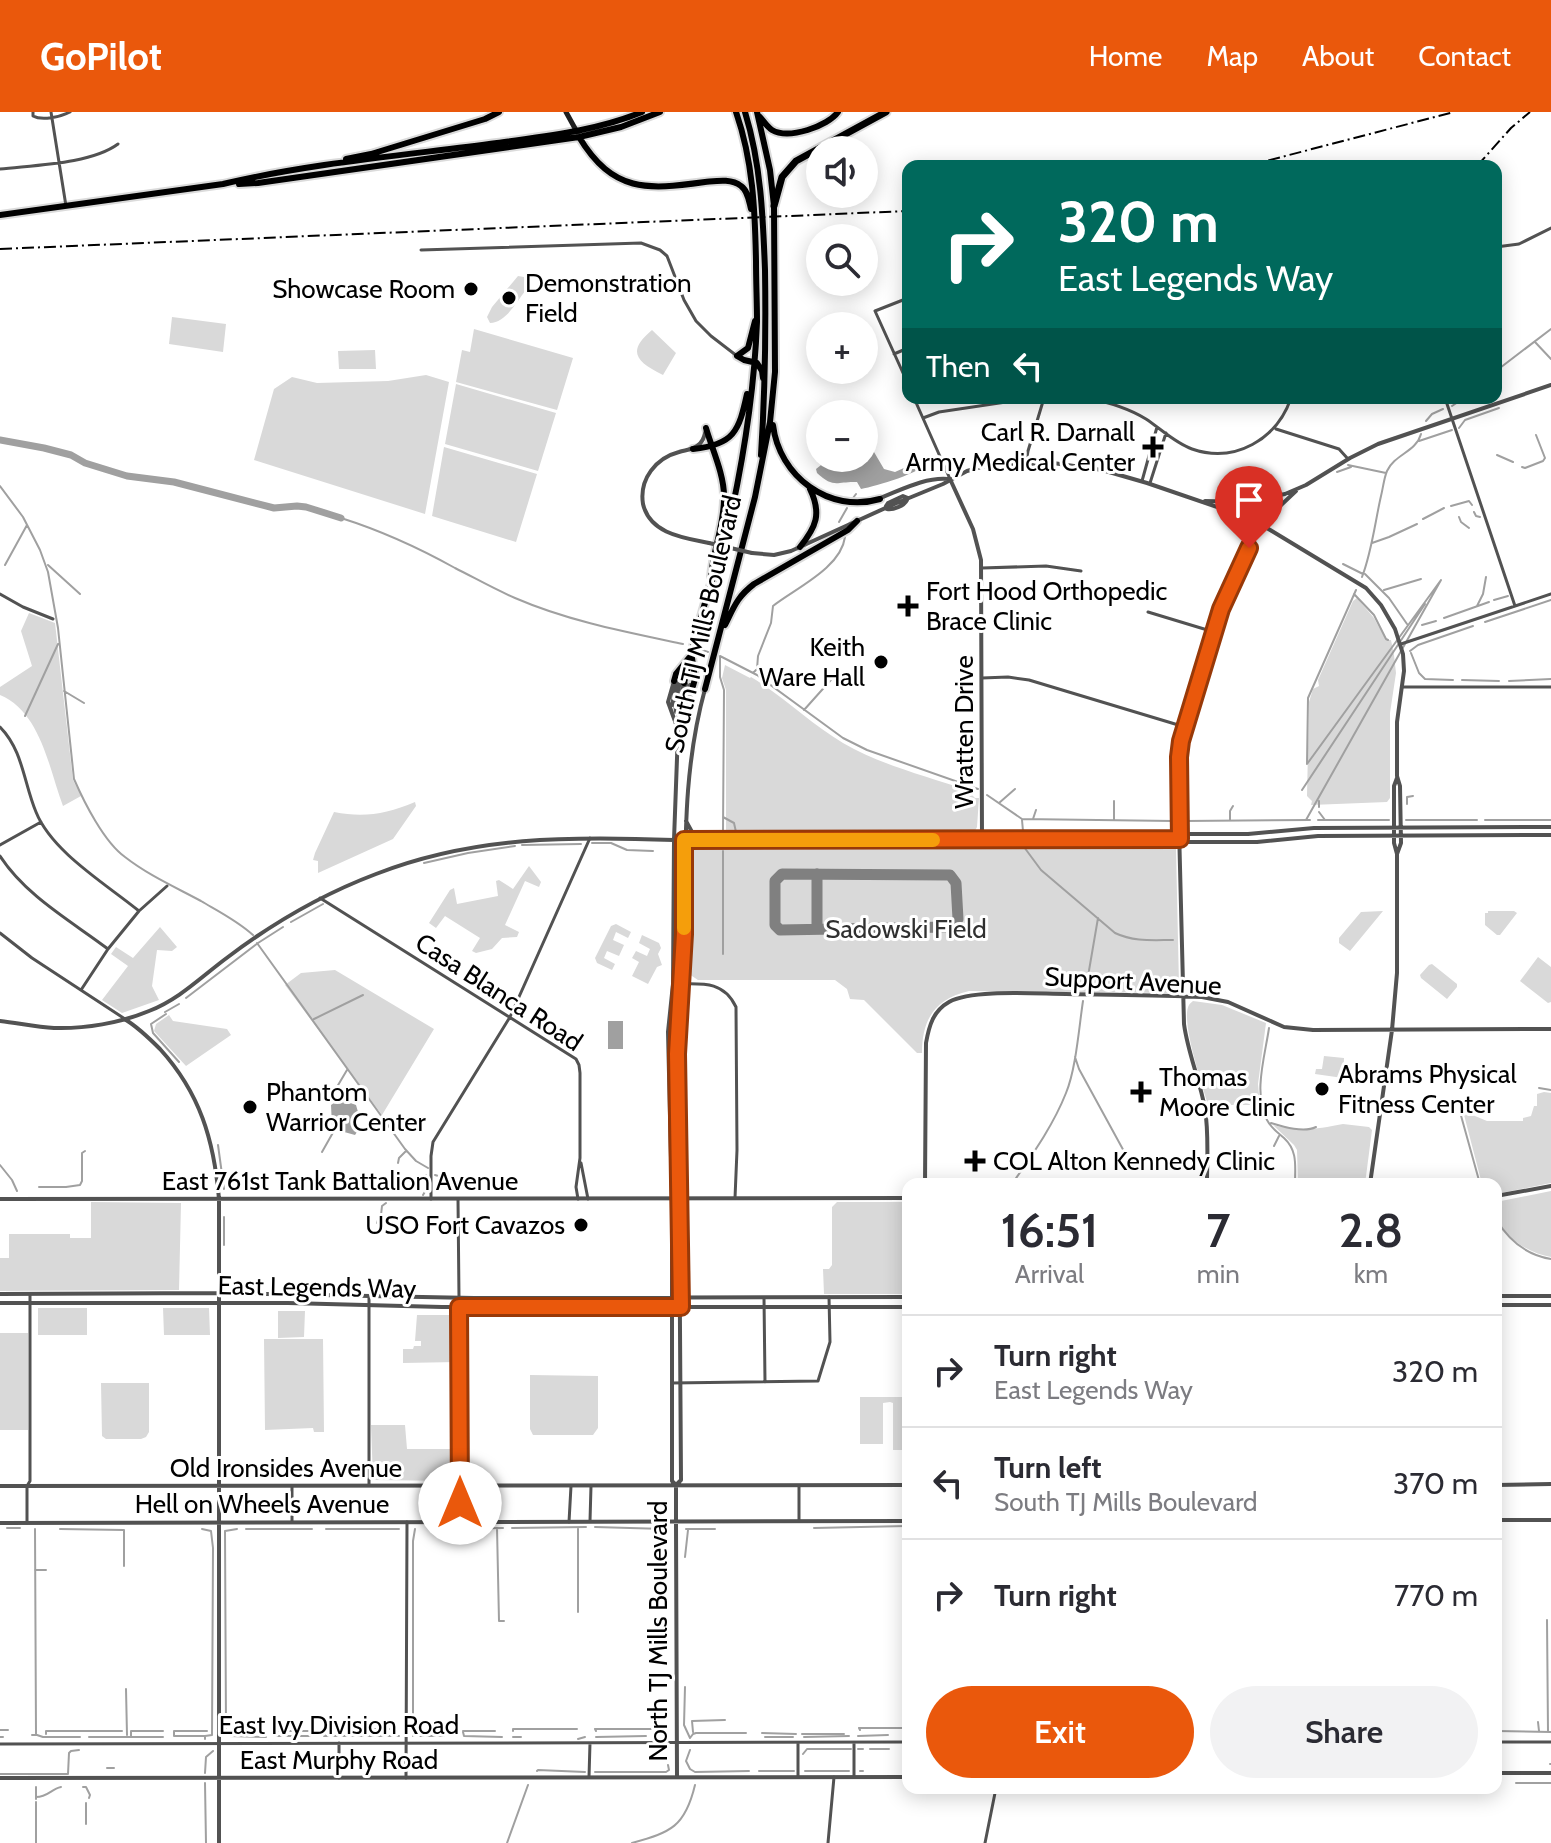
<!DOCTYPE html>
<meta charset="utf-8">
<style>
:root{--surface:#fff;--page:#f2f2f3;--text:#2b2b33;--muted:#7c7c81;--line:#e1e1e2;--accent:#ea580c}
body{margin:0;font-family:Cabin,sans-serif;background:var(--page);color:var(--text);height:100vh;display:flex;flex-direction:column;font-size:30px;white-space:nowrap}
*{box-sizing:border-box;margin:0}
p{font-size:26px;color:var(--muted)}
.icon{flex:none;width:44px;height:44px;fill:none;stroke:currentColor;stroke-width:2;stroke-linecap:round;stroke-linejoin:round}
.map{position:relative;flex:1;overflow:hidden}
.sheet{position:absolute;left:902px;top:1066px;width:600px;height:616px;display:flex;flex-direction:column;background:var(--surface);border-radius:16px;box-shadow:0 4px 20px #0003}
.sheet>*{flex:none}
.banner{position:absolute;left:902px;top:48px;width:600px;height:244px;border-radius:16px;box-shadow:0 4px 20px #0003;background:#00695c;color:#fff;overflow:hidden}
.tools{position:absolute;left:806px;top:24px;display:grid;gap:16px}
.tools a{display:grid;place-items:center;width:72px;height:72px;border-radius:50%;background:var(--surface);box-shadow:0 4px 20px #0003;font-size:40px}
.pin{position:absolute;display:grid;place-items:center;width:68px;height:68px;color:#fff;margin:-82px -34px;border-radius:50% 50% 50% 0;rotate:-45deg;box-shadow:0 0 8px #0007}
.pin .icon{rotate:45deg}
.me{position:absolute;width:88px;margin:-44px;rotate:0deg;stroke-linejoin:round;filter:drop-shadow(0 0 6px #0008)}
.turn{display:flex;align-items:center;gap:28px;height:168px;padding:0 24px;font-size:36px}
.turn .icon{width:104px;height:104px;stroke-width:2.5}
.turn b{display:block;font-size:56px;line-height:68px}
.then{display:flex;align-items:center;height:76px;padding:0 24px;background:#0003;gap:16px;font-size:30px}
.eta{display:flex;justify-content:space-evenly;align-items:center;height:136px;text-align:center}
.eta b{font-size:48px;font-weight:600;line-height:56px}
.button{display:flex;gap:16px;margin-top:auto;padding:16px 24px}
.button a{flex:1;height:92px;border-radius:48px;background:var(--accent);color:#fff;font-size:32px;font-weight:600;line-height:92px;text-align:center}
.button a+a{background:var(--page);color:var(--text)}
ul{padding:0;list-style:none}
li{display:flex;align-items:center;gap:24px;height:112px;padding:0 24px;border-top:2px solid var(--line)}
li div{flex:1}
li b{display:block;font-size:30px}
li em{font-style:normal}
header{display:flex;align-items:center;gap:48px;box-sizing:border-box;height:112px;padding:0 40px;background:var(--accent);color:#fff}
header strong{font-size:38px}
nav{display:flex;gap:44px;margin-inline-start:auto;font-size:28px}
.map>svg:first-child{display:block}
</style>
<header>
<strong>GoPilot</strong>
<nav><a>Home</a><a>Map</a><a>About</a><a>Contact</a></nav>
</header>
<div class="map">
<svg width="1551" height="1731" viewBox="0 0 1551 1731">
<rect width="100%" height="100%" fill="#fff"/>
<path fill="#d9d9d9" d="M518 164 524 165C529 169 528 172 526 178 516 190 506 211 490 211L487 205 492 195Z
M172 205 226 212 223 240 169 232Z
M474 217 573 246 557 298 456 270 462 238 470 240Z
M652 218 676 241 663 263C635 249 627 239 652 218Z
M375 238 376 257H339L338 239Z
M426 263 449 270 425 402 254 348 274 277 292 265 317 271 388 269Z
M456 272 556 301 538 359 445 332Z
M444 335 537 362 516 430 432 404Z
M1357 486 1374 506 1386 528H1391L1394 543 1396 561 1390 601V686L1387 690 1311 693 1312 689 1307 684 1309 590 1313 577 1319 574 1318 568 1353 489Z
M29 501 55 511 73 668 81 684 63 694C49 657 41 600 0 583V575L32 554 21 519Z
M725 553 750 566 751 565C784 585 811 612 843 631 881 653 926 664 967 678L975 686H979L977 715 975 719 967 721 726 720V578L722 566Z
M415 690 416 694 393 727 318 761V749L313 748 315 741 334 700C364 706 386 702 415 690Z
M1161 733H1173L1176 737 1179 873 1176 878 1170 881 969 879C935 887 922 907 922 941H917L864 888 850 887 847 877 835 868H698L689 862V741L693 737Z
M529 754 541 770 539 775 525 769 505 813 519 820 517 825 502 826 492 837 476 841 472 839 480 826 445 804 436 816 429 811 450 778 454 776 457 792 498 784 496 769 499 768 513 777Z
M1383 799 1350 839 1339 831V826L1361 800Z
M1488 799H1514L1517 801 1500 823H1497L1485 813V801H1488Z
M616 812 631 820 628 826 616 820 613 828 624 833 619 844 607 839 604 846 615 852 612 858 597 851 595 846 611 814Z
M160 815 177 835 172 839 157 838 152 874 159 888 122 901 102 888 128 854 111 842 116 835 133 846Z
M642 823 659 831 661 836 658 842 662 853 657 855 648 872 632 864 639 850 632 846 636 839 647 844 650 837 639 831Z
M1538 845 1551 855V890L1548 891 1520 869Z
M1432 852 1457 872V875L1447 887 1421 866 1420 863 1429 853Z
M335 858 434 917 382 1003 285 873 301 861Z
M1193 889 1222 893 1266 911 1258 972 1260 993H1208C1203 975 1180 908 1189 893 1190 891 1192 890 1193 889Z
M169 903 173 909 227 917 231 923 186 954 154 919 156 912Z
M1324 944 1344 946 1343 966 1315 962 1316 957H1322Z
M1544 980 1551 981V1071L1496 1082V1072H1482L1463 999 1487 1009H1523V1006L1531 1004 1534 994H1537V982Z
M1343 1012 1369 1015 1372 1018 1365 1072H1298L1297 1038 1294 1033 1273 1013C1300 1020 1317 1017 1343 1012Z
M1551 1079V1145C1530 1142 1502 1125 1496 1103 1496 1102 1496 1090 1496 1090Z
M91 1090 181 1091 179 1178 0 1179V1146H9V1122H70V1126H91Z
M837 1090H908V1182H824L823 1157H829L832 1153V1095Z
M38 1196H87V1223H38Z
M163 1196H209L210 1223H164Z
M278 1199H305L304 1225 278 1226Z
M417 1203H456L457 1250 403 1251V1237H413L414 1234H421V1229H415Z
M0 1221H28V1318H0Z
M264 1227H323L324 1320H314L313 1316 265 1318Z
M530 1263 598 1264V1316L593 1323H533L530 1317Z
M101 1271H149V1320L146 1325 141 1327H106L102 1324Z
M860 1285H908V1338H893V1291L890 1290 883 1291V1332H860Z
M371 1313H405L407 1337H457L456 1367 452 1369 373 1368Z"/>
<path fill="#a0a0a0" d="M864 323 884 357 895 360 926 346 930 349C921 361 877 374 861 377L857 370C837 369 834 377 817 361L816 357 830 346H864Z
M608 909H623V937H608Z
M337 989H345L356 993 358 1000 353 1012 357 1020 355 1023 337 1018 332 1014 331 993Z"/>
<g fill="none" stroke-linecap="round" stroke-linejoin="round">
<path stroke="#a0a0a0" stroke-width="2" d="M1535 230 1551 247
M1496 259 1551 217
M1452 294 1464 286
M1426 309 1432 302 1443 297
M1459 316 1465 308 1499 296
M1419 329 1452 318
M1497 343 1513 350
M1348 353 1386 361
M1522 355 1525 356 1543 349 1545 346 1536 323
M1337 360 1351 355
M0 374 23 405 40 438 48 460 58 516 74 667C84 690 104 730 125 745 148 763 175 775 201 789 218 799 238 809 253 823
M853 386 856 382
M1451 394 1469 389 1472 393
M1474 400 1476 404 1480 405
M1459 405 1461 410 1469 416
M341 406C379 418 419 436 455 456 475 466 494 477 515 486 568 509 626 520 683 532
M1423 407 1444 396
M839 410 847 396
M1372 431 1389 425 1417 412
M1343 452 1363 462
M5 453 27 413
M48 453 80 482
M1365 462 1389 486 1407 512
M1362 465C1372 439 1375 410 1381 384 1383 376 1384 366 1387 359 1395 342 1416 340 1421 322
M1384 478 1421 467
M1354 482 1374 503 1386 527 1388 528
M1494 488 1508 484
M1477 494 1483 482 1486 465
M1444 506 1489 490
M1485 510 1551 488
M1422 513 1436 509
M702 538 708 540
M1410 539 1418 533 1473 514
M1411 541 1419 561 1425 567 1453 568
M753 561 757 557 758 544 771 511 773 494C796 476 841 456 845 425
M1462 568 1499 569
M1509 569 1551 567
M64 579 84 591
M804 598 838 560
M25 604 58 532
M1302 678 1425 492
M987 683 1022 707 1173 709
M1114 689V708
M999 691 1015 677
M1407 692V685L1413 684
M1319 695V689
M1319 700 1325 708
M723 705 734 711 736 720
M1033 707 1036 698
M1022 708 1023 719
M1230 708V699L1233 694
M1306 708 1441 468 1307 652 1308 586 1356 478
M1318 708H1389
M1406 708H1477
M1485 708H1551
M1184 709 1310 708
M1185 709 1187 692
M723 718 724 578 720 565V544L757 563 843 626 867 638 978 677
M592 731H611L627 738 653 739
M522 733 581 732
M1024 735 1041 758 1115 821C1134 830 1153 828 1173 828
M723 739V842
M424 751 468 741 515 734
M291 810 323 792
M257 831 405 1037 416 1049 428 1056
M1086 876 1098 806
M186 886 258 831 283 815
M165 900 179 892
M166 902 151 912 153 921 179 950
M314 907 363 883
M1269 916C1265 944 1253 981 1267 1008 1271 1016 1277 1020 1284 1026 1298 1039 1295 1054 1295 1072
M1075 945 1079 957 1126 1043
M1539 976 1551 978
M331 985 347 958
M1460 1000 1480 1072
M1271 1011C1284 1015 1304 1021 1316 1015
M218 1033 224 1077
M1274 1034 1279 1024
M322 1040 335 1017
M398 1051 399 1046 406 1039
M0 1053 12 1068 17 1079
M435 1063 461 1071 465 1077
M1012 1072C1032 1043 1053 1014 1066 981 1076 957 1079 915 1083 889
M39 1075H66L80 1073 82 1069V1041L85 1039
M423 1083 426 1078V1063
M381 1103 382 1094 386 1091
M224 1105V1133
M1496 1107C1509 1129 1526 1143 1551 1147
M377 1111 378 1108
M595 1415 665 1417
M7 1416H20
M497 1416 499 1509H504
M512 1416 586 1415
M578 1416V1500
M814 1416 907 1414
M60 1417 124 1418V1454
M202 1417 211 1419 213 1436 212 1623 205 1624
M246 1417H312
M326 1417H399
M415 1417 413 1429V1624H444
M432 1417 503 1416
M686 1417H715
M685 1445 688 1418
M35 1458H46
M1547 1508 1548 1620
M685 1575 684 1613 690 1626 693 1622 696 1621H746
M126 1577 127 1623
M1538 1610 1539 1619
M226 1617 225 1419 237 1417
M0 1618H8
M860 1618 859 1616H908
M463 1619H495
M513 1619V1617H577
M596 1619 595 1617H660
M1496 1619 1551 1620
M463 1620 464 1624 502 1625
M693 1620 692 1609 725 1608
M762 1621 796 1622
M46 1622V1619H122
M802 1622H844
M32 1623H36L35 1417
M37 1623 43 1625H80
M276 1623V1619H309
M419 1623V1619H452
M229 1624 266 1625
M233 1624V1619H265
M275 1624H314
M324 1624H399
M325 1624V1617H389
M858 1624 888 1623
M0 1625H3
M89 1625H163
M131 1625V1619H163
M513 1625H521
M596 1625 646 1624
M765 1625H793
M804 1625 849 1624
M205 1627V1624H174V1619H207
M578 1627 585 1625
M858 1637H863
M870 1637H889
M690 1638 686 1649 690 1657 695 1660
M803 1642 807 1637H851
M1550 1652H1551
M107 1656H114
M537 1659 538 1658 585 1660
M759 1659H794
M805 1659H849
M860 1659H863
M595 1660H666L669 1658 668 1653
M695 1660 749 1659
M205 1661 206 1645 213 1639
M0 1662H68L69 1641 71 1639 79 1638
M205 1671 206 1731
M1516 1671H1551
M36 1675V1687
M83 1675H86L90 1683 89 1686
M1097 1676 1104 1678H1115
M36 1685C48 1685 51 1677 61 1675
M36 1690V1731
M86 1712V1691
M507 1731 528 1673
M632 1731C671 1720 685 1715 695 1673"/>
<path stroke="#a0a0a0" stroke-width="7" d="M0 328 44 336 71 343 85 351 127 364 174 370 274 396 297 394 306 395 341 406"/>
<path stroke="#808080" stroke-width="11" d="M782 762 950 763 956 771 958 807 955 811 947 815 780 818 775 813V769Z
M817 762V817"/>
<defs>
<path id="primary" d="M745 0C761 52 763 105 765 158 766 221 765 281 761 343
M759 4C763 8 767 15 772 18 789 28 828 14 838 0
M579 25C613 81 647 78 705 70 716 69 731 66 741 74 748 79 749 89 751 97
M346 47 371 42 485 7 499 0
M239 72 258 71 579 25 621 15 660 0
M0 103 223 72C311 51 407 43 497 31 546 24 596 19 642 0
M755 209 748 236 737 244 744 248 757 251 762 259 763 266
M773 313C779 364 829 402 880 387
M706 316C712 337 724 362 724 384 725 411 713 438 711 465
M693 337C734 333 739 319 747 282
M800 435C816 415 822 402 810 377
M725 513C734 495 737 485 754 472L848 418 857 409
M692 546 695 567 693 574
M674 569 676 562 689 546
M684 571C692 538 700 504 711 472 714 460 720 450 723 438 741 363 754 287 757 210 757 190 756 170 756 149 755 98 753 49 736 0
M705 577 755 385 770 310 775 260 774 94 770 58 757 0"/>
<path id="motorway" d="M774 94 782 65 796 49 886 0"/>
</defs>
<use href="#primary" stroke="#dbdbdb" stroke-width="10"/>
<use href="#motorway" stroke="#dbdbdb" stroke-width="11"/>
<path stroke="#525252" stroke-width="3" d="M33 0V4C42 9 60 5 70 0
M51 0 66 94
M0 57C34 53 91 52 118 32
M1496 135 1519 132 1551 116
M421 138 641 131 660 138 667 144 684 188 696 209 711 224 737 244
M908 186 875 199 908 272
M894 242 908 236
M914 286 950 367
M1087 286C1108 290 1128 296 1146 307 1161 317 1175 331 1192 337 1235 352 1277 327 1291 286
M1445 286 1515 494
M923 306 939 300 1033 286
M1276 317 1339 337 1348 347
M1026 351 1028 339 1044 286
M1142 369 1157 315
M1150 371 1166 321
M982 456 1046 454 1081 459
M0 482 23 495 53 507
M1148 500 1214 520
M1401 532 1551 482
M982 566 1008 565 1029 568 1185 615
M1403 575H1551
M0 615C23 638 24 672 36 700 52 740 106 772 139 799
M0 733 41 710
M0 744C26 784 71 809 108 837
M320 786 576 947 579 953 580 961V1046L576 1075 578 1087
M0 821 32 846 125 907
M673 872C699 872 723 867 736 895L737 1038 735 1086
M81 878 108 837 139 799 167 774
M581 1051 588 1087
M431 1087V1044L433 1030 510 905 590 726
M458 1087 459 1186
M764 1186 765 1270
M459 1195 460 1410
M672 1271 818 1269 830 1230 829 1185
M369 1372V1184
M292 1374V1410
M799 1374V1409
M590 1409 591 1374
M569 1410 571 1374
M27 1411V1374L30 1369V1182
M1496 1630H1551
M1497 1630V1661
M339 1631V1666
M798 1631V1665
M0 1632 908 1630
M589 1665 590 1631
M854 1665V1631
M406 1666 407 1410
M828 1731 834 1665
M985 1731 996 1676"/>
<path stroke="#525252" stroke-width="4" d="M706 318C704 325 703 330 697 334 691 338 685 338 679 340 656 346 639 367 643 392 650 422 684 426 709 431
M950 367 973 417 981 448 982 728
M880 386C901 378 925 365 948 367
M1205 389 1244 390 1285 382 1306 373 1350 346 1378 332 1551 273
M886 394 888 391 903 384 908 386
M887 397C893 398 904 394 907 388
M752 441 774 443 791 439 892 393 943 372 967 359 988 353 1053 351 1102 358 1147 371 1252 407 1366 476 1381 493 1395 517 1403 542 1404 559 1397 610V664L1400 674 1401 731 1397 742
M674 569 668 590 676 612
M672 593 677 570
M676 600 675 591 680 570
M681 600 686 572
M683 600 690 573
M679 616 688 594 693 575
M686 709 692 720 705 723 709 726
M1180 727 1186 722H1248L1314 716 1551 715
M126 908C139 916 149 926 160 937 200 981 214 1028 219 1087V1731
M0 909C18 911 36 915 54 916 85 917 120 911 149 899 180 887 202 864 228 845 273 811 323 782 376 762 473 724 571 724 674 728L1180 727 1187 730H1257L1318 724 1551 723
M925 1072 926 931C929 914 933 899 949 890 972 877 1038 882 1066 882 1111 883 1156 883 1202 885L1228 890 1284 915 1313 918 1551 917
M1207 1072C1207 1047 1209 1022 1205 997 1200 968 1188 942 1184 912L1179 716 1181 629 1226 485 1261 412 1296 379
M1370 1072 1392 918 1397 861V742L1394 731V674L1397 666
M1496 1084 1551 1074
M0 1087 908 1086
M0 1182 218 1181 474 1186 908 1185
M1496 1184H1551
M0 1191H288L442 1195H908
M1496 1193H1551
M677 1372 681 1368 678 917C681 886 683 855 684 824 686 739 682 661 705 577
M1496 1373 1551 1372
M0 1374 908 1373
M1496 1408H1551
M0 1411 908 1409
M1496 1661H1551
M677 1665 676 1412V1373L672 1369V1087L668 920 673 872 674 728 679 592 684 571
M0 1666 908 1665"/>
<path stroke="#1f1f1f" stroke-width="5" d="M566 0 577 20"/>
<use href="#primary" stroke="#000" stroke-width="6"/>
<use href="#motorway" stroke="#000" stroke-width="7"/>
<path stroke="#000" stroke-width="2" stroke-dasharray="12 4 2 4" stroke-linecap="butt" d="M1247 54 1454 0
M1477 54 1511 16 1530 0
M0 137 908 99"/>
<path stroke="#525252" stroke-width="4" d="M709 431 752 441"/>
</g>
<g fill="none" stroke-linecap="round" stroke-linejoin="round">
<defs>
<path id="route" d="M460 1391 459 1195H681L677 942 684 822V728L1180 727 1179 645 1181 629 1221 497 1249 436"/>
</defs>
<use href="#route" stroke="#983908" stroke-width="20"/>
<use href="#route" stroke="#ea580c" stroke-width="14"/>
<path stroke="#f59e0b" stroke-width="14" d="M684 816V728H933"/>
</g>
<g fill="#000" stroke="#fff" stroke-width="3">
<circle cx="471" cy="177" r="8"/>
<circle cx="509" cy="186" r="8"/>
<path d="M1149 323h8v8h8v8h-8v8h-8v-8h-8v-8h8z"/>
<path d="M904 482h8v8h8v8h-8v8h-8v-8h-8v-8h8z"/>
<circle cx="881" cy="550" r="8"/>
<circle cx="1322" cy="977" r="8"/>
<path d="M1137 968h8v8h8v8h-8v8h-8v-8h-8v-8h8z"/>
<circle cx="250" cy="995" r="8"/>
<path d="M971 1037h8v8h8v8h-8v8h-8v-8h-8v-8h8z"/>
<circle cx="581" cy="1113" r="8"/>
</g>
<g text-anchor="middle" stroke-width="6" stroke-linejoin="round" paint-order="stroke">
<g font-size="26" fill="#000" stroke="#fff" text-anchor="start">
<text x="525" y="180">Demonstration<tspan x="525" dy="30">Field</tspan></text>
<text x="455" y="186" text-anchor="end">Showcase Room</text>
<text x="1135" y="329" text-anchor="end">Carl R. Darnall<tspan x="1135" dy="30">Army Medical Center</tspan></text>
<text x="926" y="488">Fort Hood Orthopedic<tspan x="926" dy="30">Brace Clinic</tspan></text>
<text x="865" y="544" text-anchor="end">Keith<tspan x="865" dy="30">Ware Hall</tspan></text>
<text x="1338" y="971">Abrams Physical<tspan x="1338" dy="30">Fitness Center</tspan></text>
<text x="1159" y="974">Thomas<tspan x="1159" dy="30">Moore Clinic</tspan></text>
<text x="266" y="989">Phantom<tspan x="266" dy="30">Warrior Center</tspan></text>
<text x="993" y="1058">COL Alton Kennedy Clinic</text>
<text x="565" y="1122" text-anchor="end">USO Fort Cavazos</text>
</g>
<g font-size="26" fill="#000" stroke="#fff">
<text transform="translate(703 512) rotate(-77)" y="9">South TJ Mills Boulevard</text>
<text transform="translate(964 620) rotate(-90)" y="9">Wratten Drive</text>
<text transform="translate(1133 869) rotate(3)" y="9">Support Avenue</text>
<text transform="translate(499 880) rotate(33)" y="9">Casa Blanca Road</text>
<text x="340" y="1078">East 761st Tank Battalion Avenue</text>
<text transform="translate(317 1175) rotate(1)" y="9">East Legends Way</text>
<text x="286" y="1365">Old Ironsides Avenue</text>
<text x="262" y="1401">Hell on Wheels Avenue</text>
<text transform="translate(658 1519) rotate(-90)" y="9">North TJ Mills Boulevard</text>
<text x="339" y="1622">East Ivy Division Road</text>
<text x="339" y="1657">East Murphy Road</text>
</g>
<g font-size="26" fill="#303030" stroke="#fff">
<text x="906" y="826">Sadowski Field</text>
</g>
</g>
</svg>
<div class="tools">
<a><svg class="icon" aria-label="sound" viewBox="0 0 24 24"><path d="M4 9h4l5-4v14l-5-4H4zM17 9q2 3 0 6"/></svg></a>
<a><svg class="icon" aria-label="search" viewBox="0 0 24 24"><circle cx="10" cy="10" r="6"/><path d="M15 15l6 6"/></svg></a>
<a>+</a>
<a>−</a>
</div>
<div class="pin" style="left:1249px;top:436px;background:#d93025"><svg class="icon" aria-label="arrive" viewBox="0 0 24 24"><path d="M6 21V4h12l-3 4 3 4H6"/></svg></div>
<svg class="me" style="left:460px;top:1391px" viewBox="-20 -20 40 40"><circle r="19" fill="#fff"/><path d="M0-13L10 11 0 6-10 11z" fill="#ea580c"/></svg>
<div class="banner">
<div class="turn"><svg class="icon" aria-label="right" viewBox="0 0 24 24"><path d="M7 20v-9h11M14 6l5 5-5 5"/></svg><div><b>320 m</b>East Legends Way</div></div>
<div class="then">Then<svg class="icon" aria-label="left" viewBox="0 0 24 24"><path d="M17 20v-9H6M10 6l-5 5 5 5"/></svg></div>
</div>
<section class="sheet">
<div class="eta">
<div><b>16:51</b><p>Arrival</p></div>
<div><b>7</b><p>min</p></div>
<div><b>2.8</b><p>km</p></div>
</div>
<ul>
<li><svg class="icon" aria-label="right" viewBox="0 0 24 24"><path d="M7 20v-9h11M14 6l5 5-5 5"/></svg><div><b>Turn right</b><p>East Legends Way</p></div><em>320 m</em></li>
<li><svg class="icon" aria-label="left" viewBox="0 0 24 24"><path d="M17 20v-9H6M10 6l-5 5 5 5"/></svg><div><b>Turn left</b><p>South TJ Mills Boulevard</p></div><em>370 m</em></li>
<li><svg class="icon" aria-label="right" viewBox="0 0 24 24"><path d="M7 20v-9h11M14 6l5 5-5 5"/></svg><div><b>Turn right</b></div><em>770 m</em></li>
</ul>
<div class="button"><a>Exit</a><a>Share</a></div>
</section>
</div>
